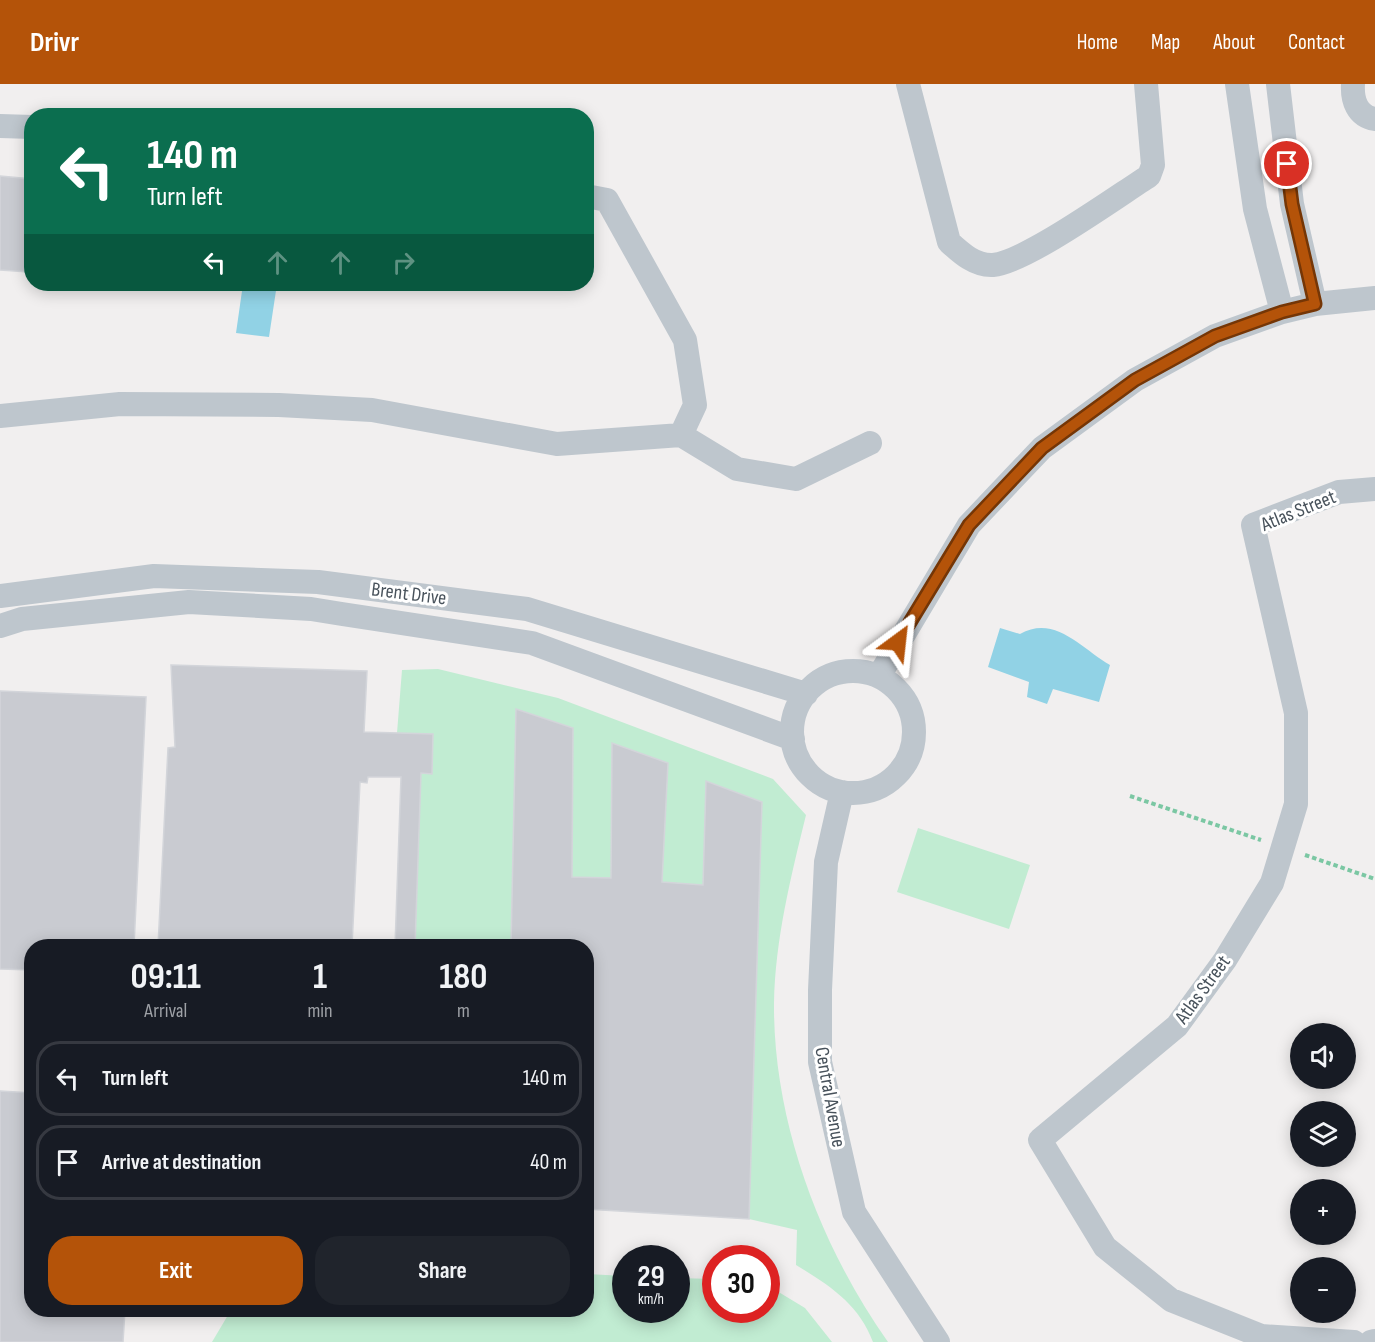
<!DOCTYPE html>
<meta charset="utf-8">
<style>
:root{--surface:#171b24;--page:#20242c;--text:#f1f3f6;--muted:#9ea1a6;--line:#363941;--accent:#b45309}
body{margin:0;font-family:"Sofia Sans Condensed",sans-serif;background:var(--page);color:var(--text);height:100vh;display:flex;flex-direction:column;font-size:22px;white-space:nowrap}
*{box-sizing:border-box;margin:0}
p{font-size:20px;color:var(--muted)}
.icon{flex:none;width:33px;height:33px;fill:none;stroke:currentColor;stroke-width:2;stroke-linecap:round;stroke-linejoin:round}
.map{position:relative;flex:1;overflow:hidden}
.drawer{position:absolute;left:24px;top:855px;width:570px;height:378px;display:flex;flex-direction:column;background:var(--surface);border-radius:24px;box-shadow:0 3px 15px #0003}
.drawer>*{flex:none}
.banner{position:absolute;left:24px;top:24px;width:570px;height:183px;border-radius:24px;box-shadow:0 3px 15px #0003;background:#0b6e4f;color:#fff;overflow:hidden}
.tools{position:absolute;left:1290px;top:939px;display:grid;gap:12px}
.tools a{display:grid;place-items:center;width:66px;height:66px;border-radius:50%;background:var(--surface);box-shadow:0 3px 15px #0003;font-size:30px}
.speed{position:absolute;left:612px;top:1161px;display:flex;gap:12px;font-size:30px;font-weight:700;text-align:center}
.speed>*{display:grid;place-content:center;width:78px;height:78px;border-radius:50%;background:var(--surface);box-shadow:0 3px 15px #0003;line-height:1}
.speed small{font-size:15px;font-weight:400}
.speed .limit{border:9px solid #d22;background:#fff;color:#111}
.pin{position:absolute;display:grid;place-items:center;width:51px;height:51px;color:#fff;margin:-26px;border:3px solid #fff;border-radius:50%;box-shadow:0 2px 6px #0007}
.me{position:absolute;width:66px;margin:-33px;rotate:30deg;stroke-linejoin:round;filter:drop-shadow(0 0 4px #0008)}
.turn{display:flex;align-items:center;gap:21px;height:126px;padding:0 24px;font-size:27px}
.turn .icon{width:78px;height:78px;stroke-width:2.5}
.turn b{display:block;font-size:42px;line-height:51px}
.lanes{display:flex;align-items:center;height:57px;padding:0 24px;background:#0003;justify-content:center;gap:30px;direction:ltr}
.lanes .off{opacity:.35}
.eta{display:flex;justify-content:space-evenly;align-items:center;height:102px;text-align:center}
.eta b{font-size:36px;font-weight:700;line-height:42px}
.action{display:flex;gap:12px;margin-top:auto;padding:12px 24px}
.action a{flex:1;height:69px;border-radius:24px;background:var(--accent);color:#fff;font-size:24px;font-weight:700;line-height:69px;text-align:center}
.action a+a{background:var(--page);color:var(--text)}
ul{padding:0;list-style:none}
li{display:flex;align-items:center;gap:18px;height:75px;margin:0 12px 9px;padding:0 12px;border:3px solid var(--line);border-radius:24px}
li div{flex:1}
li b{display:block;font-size:22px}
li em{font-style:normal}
header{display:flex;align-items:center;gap:36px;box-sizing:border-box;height:84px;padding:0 30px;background:var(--accent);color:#fff}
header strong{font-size:28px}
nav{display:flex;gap:33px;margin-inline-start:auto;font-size:21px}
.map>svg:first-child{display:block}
</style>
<header>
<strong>Drivr</strong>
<nav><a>Home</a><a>Map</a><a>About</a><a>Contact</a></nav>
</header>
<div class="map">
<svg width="1375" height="1258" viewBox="0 0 1375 1258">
<rect width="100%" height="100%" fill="#f1efef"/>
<path fill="#c1ecd2" d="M438 585 558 614 773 695 806 731C791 792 775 856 774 919 773 1037 820 1162 888 1258H873C859 1220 829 1201 796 1181L797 1146 749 1135 762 718 706 697 703 801 662 798 668 679 612 659 611 794 572 793 573 644 516 625 511 862H415L421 689 432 690 433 650 397 649 402 586Z
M918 744 1030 781 1009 845 897 808Z
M587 1190 625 1192 626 1226H676L677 1194 715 1195 716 1226H766L767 1203 772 1204 805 1224 832 1258H212L231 1226H586Z"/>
<path fill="#91d2e5" d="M243 200H277L269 253 236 249Z
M1000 544 1020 550C1055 530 1082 565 1110 581L1099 618 1053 605 1047 620 1027 613 1029 598 988 583Z"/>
<path fill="#c9cbd1" stroke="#d3d5da" stroke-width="1.5" d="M0 92 32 95 28 188 0 186Z
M171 581 367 587 364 648 433 650 432 690 421 689 415 862H395L401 693H368L367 699 360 698 352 862H158L168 664 175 663Z
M0 607 146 613 134 862H32V886L0 885Z
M516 625 573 644 572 793 611 794 612 659 668 679 662 798 703 801 706 697 762 718 749 1135 586 1125V862H511Z
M0 1007 32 1009V1226H125L123 1258H0Z"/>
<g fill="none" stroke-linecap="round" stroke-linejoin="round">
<path stroke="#7bc7a3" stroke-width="4" stroke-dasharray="4.5 3" stroke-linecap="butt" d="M1130 712 1261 756
M1305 771 1375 795"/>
<path stroke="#bec6cd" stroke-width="24" d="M908 0 949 158C961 169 975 182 993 181 1026 178 1116 113 1149 92L1153 81 1146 0
M1237 0 1255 125 1282 228
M1278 0 1292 120 1315 220
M1353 0C1352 16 1357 32 1375 35
M0 42 32 43
M586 112 607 116 685 256 695 321 681 351
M0 332 120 320 279 321 372 326 557 360 681 351 737 385 796 395 870 359
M0 512 154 492 318 498 527 525 806 610
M0 542 22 535 189 518 311 525 342 530 532 559 793 655
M792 648a61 61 0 1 1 122 0a61 61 0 1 1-122 0Z
M879 592 969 441 1042 364 1135 296 1215 252 1282 228 1315 220 1375 214
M842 708 826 778 820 906V978L854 1128 938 1258
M1354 1258 1261 1252 1171 1216 1105 1163 1040 1056 1177 942 1225 876 1272 799 1296 720V629L1253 441 1339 408 1375 405
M1371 1258 1375 1257"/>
</g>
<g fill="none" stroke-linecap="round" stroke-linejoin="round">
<defs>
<path id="route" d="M898 558 969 441 1042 364 1135 296 1215 252 1282 228 1315 220 1292 120 1287 80"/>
</defs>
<use href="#route" stroke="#753606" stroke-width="15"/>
<use href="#route" stroke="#b45309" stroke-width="10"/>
</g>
<g text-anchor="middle" stroke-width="6" stroke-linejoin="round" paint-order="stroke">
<g font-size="20" fill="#48525b" stroke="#fff">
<text transform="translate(1298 426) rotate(-22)" y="7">Atlas Street</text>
<text transform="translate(409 509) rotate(7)" y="7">Brent Drive</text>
<text transform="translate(1202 905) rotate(-54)" y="7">Atlas Street</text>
<text transform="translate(831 1013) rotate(80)" y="7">Central Avenue</text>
</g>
</g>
</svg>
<div class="tools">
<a><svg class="icon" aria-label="sound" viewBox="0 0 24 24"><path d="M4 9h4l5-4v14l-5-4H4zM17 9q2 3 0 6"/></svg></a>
<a><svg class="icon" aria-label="layers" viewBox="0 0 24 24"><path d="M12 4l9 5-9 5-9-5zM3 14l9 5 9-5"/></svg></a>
<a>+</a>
<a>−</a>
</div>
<div class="speed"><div>29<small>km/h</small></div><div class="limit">30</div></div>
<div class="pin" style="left:1287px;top:80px;background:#d93025"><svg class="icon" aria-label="arrive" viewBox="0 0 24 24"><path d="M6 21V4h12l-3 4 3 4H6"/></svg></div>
<svg class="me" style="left:898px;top:558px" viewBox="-20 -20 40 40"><path d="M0-17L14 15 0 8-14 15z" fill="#b45309" stroke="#fff" stroke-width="4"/></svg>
<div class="banner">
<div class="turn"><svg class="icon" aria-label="left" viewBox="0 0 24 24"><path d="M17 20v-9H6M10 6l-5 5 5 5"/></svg><div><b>140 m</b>Turn left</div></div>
<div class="lanes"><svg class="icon" aria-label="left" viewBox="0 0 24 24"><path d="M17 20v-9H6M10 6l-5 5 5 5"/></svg><svg class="icon off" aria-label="ahead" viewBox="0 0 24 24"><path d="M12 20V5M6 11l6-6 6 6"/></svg><svg class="icon off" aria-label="ahead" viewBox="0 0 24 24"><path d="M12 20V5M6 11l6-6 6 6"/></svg><svg class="icon off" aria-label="right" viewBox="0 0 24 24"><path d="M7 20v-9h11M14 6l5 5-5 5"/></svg></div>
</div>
<section class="drawer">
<div class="eta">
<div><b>09:11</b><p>Arrival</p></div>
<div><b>1</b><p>min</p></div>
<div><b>180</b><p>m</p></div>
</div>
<ul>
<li><svg class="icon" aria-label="left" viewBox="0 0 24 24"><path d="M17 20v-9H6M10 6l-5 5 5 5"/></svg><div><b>Turn left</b></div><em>140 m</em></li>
<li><svg class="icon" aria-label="arrive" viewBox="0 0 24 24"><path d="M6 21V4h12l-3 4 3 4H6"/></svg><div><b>Arrive at destination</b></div><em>40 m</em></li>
</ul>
<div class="action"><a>Exit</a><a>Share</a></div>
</section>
</div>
